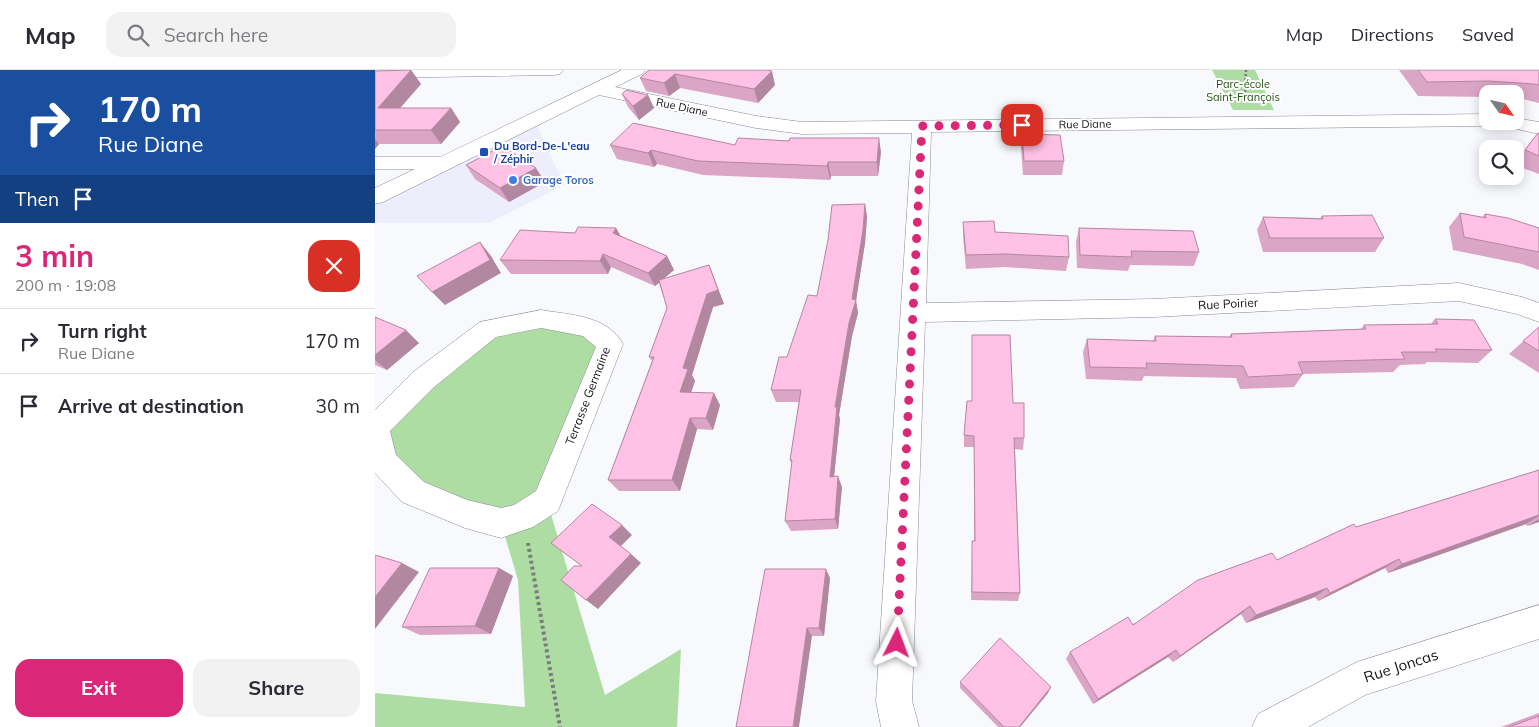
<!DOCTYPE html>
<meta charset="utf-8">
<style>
:root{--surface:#fff;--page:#f2f2f3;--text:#2b2b33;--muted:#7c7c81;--line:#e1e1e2;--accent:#db2777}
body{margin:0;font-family:Mulish,sans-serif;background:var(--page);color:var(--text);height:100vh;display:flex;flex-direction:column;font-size:19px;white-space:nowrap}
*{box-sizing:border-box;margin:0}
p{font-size:16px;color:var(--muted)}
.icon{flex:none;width:28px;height:28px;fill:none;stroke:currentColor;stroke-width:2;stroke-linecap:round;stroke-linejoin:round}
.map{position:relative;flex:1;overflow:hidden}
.sheet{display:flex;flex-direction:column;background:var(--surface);width:375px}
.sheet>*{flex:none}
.guide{background:#1a4fa0;color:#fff;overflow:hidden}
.needle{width:32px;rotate:124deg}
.buttons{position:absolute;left:1104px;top:15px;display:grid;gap:10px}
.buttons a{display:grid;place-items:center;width:45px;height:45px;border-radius:10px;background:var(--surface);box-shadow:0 2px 12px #0003;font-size:25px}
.pin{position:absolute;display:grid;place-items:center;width:42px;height:42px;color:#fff;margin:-21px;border-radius:10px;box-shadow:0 2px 8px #0006}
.me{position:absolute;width:55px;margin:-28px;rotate:3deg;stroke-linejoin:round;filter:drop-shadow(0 0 4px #0008)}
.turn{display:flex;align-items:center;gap:18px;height:105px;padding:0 15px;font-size:22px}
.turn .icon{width:65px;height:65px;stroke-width:2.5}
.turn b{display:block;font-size:35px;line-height:42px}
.then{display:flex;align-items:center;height:48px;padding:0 15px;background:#0003;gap:10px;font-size:19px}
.round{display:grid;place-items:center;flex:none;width:52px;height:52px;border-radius:15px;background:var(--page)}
.overview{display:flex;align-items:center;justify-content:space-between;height:85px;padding:0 15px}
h1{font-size:30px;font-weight:700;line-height:38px;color:var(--accent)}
.button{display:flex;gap:10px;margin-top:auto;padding:10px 15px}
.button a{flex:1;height:58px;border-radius:15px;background:var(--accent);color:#fff;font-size:20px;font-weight:700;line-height:58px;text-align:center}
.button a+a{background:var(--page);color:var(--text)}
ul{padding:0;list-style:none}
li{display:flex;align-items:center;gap:15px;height:65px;padding:0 15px;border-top:1px solid var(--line)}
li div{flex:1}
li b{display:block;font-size:19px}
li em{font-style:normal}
header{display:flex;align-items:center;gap:30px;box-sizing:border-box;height:70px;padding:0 25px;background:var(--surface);border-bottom:1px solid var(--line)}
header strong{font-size:24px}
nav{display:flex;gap:28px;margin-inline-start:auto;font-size:18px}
.search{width:350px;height:45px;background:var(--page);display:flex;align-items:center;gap:12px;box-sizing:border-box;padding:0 18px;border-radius:15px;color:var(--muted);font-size:19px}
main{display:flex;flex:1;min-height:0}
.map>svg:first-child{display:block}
</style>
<header>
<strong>Map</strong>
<div class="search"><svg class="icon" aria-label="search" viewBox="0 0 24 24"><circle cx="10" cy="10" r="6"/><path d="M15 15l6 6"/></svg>Search here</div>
<nav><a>Map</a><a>Directions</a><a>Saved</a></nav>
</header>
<main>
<section class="sheet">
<div class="guide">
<div class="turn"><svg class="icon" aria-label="right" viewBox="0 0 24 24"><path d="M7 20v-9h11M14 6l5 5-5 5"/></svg><div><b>170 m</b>Rue Diane</div></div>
<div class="then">Then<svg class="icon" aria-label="arrive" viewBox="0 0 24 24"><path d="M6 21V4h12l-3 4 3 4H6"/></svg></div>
</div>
<div class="overview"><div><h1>3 min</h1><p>200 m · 19:08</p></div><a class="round" style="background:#d93025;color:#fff"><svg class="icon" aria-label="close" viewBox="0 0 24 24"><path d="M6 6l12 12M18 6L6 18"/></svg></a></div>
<ul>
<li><svg class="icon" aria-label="right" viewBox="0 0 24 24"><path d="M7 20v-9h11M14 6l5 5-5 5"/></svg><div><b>Turn right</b><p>Rue Diane</p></div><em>170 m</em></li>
<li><svg class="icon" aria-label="arrive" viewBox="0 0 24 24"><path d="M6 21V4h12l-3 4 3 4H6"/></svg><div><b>Arrive at destination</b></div><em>30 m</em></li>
</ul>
<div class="button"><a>Exit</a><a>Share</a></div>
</section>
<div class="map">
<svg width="1164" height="657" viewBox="0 0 1164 657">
<rect width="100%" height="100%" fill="#f8f9fd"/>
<path fill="#ededfc" d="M159 49 189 115 113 153H0V127Z"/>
<path fill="#aedda3" d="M837 0H880L899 40H858Z
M166 249 235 274 172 431 230 625 306 579 302 657H0V623L150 637 143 510 126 453 38 422 0 358 114 259Z"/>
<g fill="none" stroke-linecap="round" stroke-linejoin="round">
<defs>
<path id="minor" d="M0 0H188L185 4 179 5 0 8Z
M247 0H270L267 4 240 17 381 46 427 52 1112 44V51H1140V48L1164 52V64L1119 54 1112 56 556 62 551 233 779 229 1084 213 1147 227 1164 233V252L1142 244 1084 231 779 247 550 252 537 631 544 657H506L501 631 537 63 427 64 381 58 224 25 8 132 0 134V118L40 99H0V87H65Z
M166 240C195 245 232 245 248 274L183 441 158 457 126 468 90 458 27 432 0 403V340L38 302 105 252ZM166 258 208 266 221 277 161 421 139 435 126 438 92 430 49 412 21 385 15 361 58 318 121 267Z
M1164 535V569L990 625 933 657H877L883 644 982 592Z"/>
</defs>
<use href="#minor" stroke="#898994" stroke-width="1"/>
<path stroke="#7b7b7f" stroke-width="2.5" stroke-dasharray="2 2" stroke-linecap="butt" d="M871 0 870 22 875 32"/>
<path stroke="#7b7b7f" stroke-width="4" stroke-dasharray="3 3" stroke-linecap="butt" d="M153 473 185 657"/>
<use href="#minor" fill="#fff" fill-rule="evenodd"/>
</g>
<path fill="#dba6c5" d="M36 0 46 14 25 38H76L85 52 66 74H4L0 79V1Z
M274 0 400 15 383 33 305 18 294 26 271 21 265 8Z
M1024 0H1164V33L1148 29 1140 28V24H1112V27L1043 26Z
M247 24 273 25 279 38 264 50 253 37Z
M1163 63H1164V104L1140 95V92Z
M647 64 689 91 687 105H648L646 78Z
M235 75H360L506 82 503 106H456L455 110 328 105 282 94 279 97 242 89Z
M91 95 170 112 134 132 100 109Z
M490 134 492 147 490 173 481 231 483 243 477 266 464 345 465 349 459 406 467 417 463 459 416 461 410 451 417 395 415 390 424 332H401L396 320Z
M1085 143 1107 147 1110 144 1164 158V200L1147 194 1078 180 1074 157Z
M947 146 1009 168 1000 182H888L882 160 888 147 945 148Z
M588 152 620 162 694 187 691 201 629 197 591 199 588 166Z
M241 158 246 166 292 186 299 200 288 209 334 195 349 234 338 237 317 305 320 311 316 323 345 335 338 360 322 359 305 421H244L233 410 277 291 274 287 292 238 284 213 280 216 236 197 233 204H136L125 190 200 163Z
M704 158 824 182 819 196 755 195 753 201 702 198 701 172Z
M0 247 44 273 12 300 0 295Z
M1060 249 1117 280 1103 293 1052 292 1050 294 1025 295 1018 302 928 304 919 317 865 319 861 308 769 306 767 311 711 309 708 282 712 269 778 271 780 266 854 267 856 264 986 259 989 255 1056 254Z
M1164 257V303L1134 284Z
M638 333 649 368 648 380 640 379 645 523 643 531 596 530 597 481 599 471V377H589V365Z
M1164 400V452L1152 456 1151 454 1013 503 1010 498 943 531 940 527 871 553 866 544 798 592 793 587 718 634 691 589 695 582 902 490 981 457Z
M124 498 138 506 116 564 45 565 27 557Z
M455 508 449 566H437L361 657Z
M585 612 673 623 645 657H623L585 618Z
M1164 643V657H1126Z"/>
<path fill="#b287a0" d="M36 0 46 14 13 52 3 38Z
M397 1 400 15 383 33 379 19Z
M300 4 305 18 294 26 289 13Z
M273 25 279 38 264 50 258 36Z
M76 38 85 52 66 74 56 60Z
M504 68 506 82 503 106 502 92Z
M0 69 4 74 0 79Z
M276 80 282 94 279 97 273 83Z
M453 92 456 106 455 110 452 96Z
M161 98 170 112 134 132 125 118Z
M490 134 492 147 490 173 481 231 483 243 477 266 464 345 465 349 458 417 455 407 460 337 477 229Z
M241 158 248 171 238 163Z
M105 172 116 186 126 203 70 235 57 222Z
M228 184 236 197 233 204 225 191Z
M292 186 299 200 280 216 273 203Z
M334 195 349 234 338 237 317 305 320 311 312 334 305 322 308 298Z
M31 260 44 273 12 300 0 290V285Z
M339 323 345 335 338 360 331 348Z
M315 348 322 359 305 421 297 410Z
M463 406 467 417 463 459 460 449Z
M1164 445V446L1151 454 1013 503 1027 494Z
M1164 449V452L1152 456Z
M247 455 257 465 245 477 234 467Z
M256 484 266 493 223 539 211 530Z
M1024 489 1010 498 943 531 955 523Z
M27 493 44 502 0 559V527Z
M124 498 138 506 116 564 100 556Z
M451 499 455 508 449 566 444 558Z
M952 518 940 527 871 553 881 545Z
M875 536 866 544 798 592 805 586Z
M432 558 437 566 424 657H418Z
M801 580 793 587 718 634 723 629Z
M676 617 673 623 645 657H644Z"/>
<path fill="#ffc1e5" stroke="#b287a0" d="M36 0 3 38H76L56 60H0V1Z
M274 0H391L397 1 379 19 300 4 289 13 265 8Z
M1043 0H1164V15L1159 14 1113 11 1052 12Z
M251 20 273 25 258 36 247 24Z
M258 53 360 75 363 68 414 71 415 68H504L502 92H453L452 96 323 91 276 80 273 83 235 75Z
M1163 63H1164V86L1150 80Z
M647 64 685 65 689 91H649Z
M127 76 161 98 125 118 91 95Z
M490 134 488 160 477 229 481 230 474 253 460 337H462L455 407 463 406 460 449 410 451 417 390H415L426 320H396L404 287H412L433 225 442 226 453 170 457 135Z
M1085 143 1111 148 1110 144 1133 148 1164 158V182L1089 167Z
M997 145 1009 168H895L888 147 948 149 947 146Z
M619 151 620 162 693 166 694 187 630 184 591 185 588 152Z
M203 157 241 158 238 163 292 186 273 203 228 184 225 191 125 190 145 160 200 163Z
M704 158 818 161 824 182 756 181 757 187 705 185Z
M105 172 115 190 57 222 42 206Z
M334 195 343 220 332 224 308 298 313 299 305 322 339 323 331 348H315L297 410H233L279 287H274L292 238 284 210Z
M0 247 31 260 0 285Z
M1060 249 1099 250 1117 280 1060 279 1062 282H1026L1030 289 923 292 928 304 873 307 868 296 771 293 772 298 715 297 712 269 781 271 780 266 857 267 856 264 991 259 989 255 1063 254Z
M1164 257V281L1148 271Z
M597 265H635L638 333H649V368H639L645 523 597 522V471H600L599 366 589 365 592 331H597Z
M1164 400V445L1027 494 1024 489 955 523 952 518 881 545 875 536 805 586 801 580 723 629 695 582 753 547 758 555 823 510 897 483 902 490 979 454 981 457Z
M217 434 247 455 234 467 256 484 211 530 186 510 199 496H207L176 473Z
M0 485 27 493 0 527Z
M55 498H124L100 556 27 557Z
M390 499H451L444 558H432L418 657H361Z
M625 568 676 617 644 657H629L585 612Z
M1164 646V657H1134Z"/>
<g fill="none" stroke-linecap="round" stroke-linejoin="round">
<path stroke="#db2777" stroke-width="9" stroke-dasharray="0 16.2" d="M522 573 547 56 647 55"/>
</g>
<rect fill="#1a4fb4" stroke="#fff" stroke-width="2" x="104" y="77" width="10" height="10" rx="2.5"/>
<circle fill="#3f7fe0" stroke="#fff" stroke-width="2" cx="138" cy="110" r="5"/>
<g text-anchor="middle" stroke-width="4" stroke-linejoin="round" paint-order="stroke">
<g font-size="11" fill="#215213" stroke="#fff">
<text x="868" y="18">Parc-école<tspan x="868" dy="13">Saint-François</tspan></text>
</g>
<g font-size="11" fill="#131317" stroke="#fff">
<text transform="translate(307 37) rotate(12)" y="4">Rue Diane</text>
<text transform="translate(710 54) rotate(-1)" y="4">Rue Diane</text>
</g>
<g font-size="11" font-weight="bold" fill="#164399" stroke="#fff" text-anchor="start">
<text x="119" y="80">Du Bord-De-L'eau<tspan x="119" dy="13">/ Zéphir</tspan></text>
</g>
<g font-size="11" font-weight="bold" fill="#366cbe" stroke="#fff" text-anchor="start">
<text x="148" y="114">Garage Toros</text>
</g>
<g font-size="12" fill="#131317" stroke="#fff">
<text transform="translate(853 234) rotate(-3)" y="4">Rue Poirier</text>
<text transform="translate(213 326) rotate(-69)" y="4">Terrasse Germaine</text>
</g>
<g font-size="15" fill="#131317" stroke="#fff">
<text transform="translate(1026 596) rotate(-18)" y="5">Rue Joncas</text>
</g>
</g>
</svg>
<div class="buttons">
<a><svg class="needle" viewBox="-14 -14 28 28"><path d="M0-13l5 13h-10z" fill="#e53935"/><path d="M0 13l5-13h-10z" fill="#7c7c81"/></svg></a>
<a><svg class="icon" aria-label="search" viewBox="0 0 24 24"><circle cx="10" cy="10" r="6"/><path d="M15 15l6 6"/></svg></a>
</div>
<div class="pin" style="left:647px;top:55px;background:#d93025"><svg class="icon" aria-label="arrive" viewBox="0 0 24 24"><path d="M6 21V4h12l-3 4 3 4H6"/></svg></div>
<svg class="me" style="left:522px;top:573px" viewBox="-20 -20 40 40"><path d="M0-17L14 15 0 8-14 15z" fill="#db2777" stroke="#fff" stroke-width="4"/></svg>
</div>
</main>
